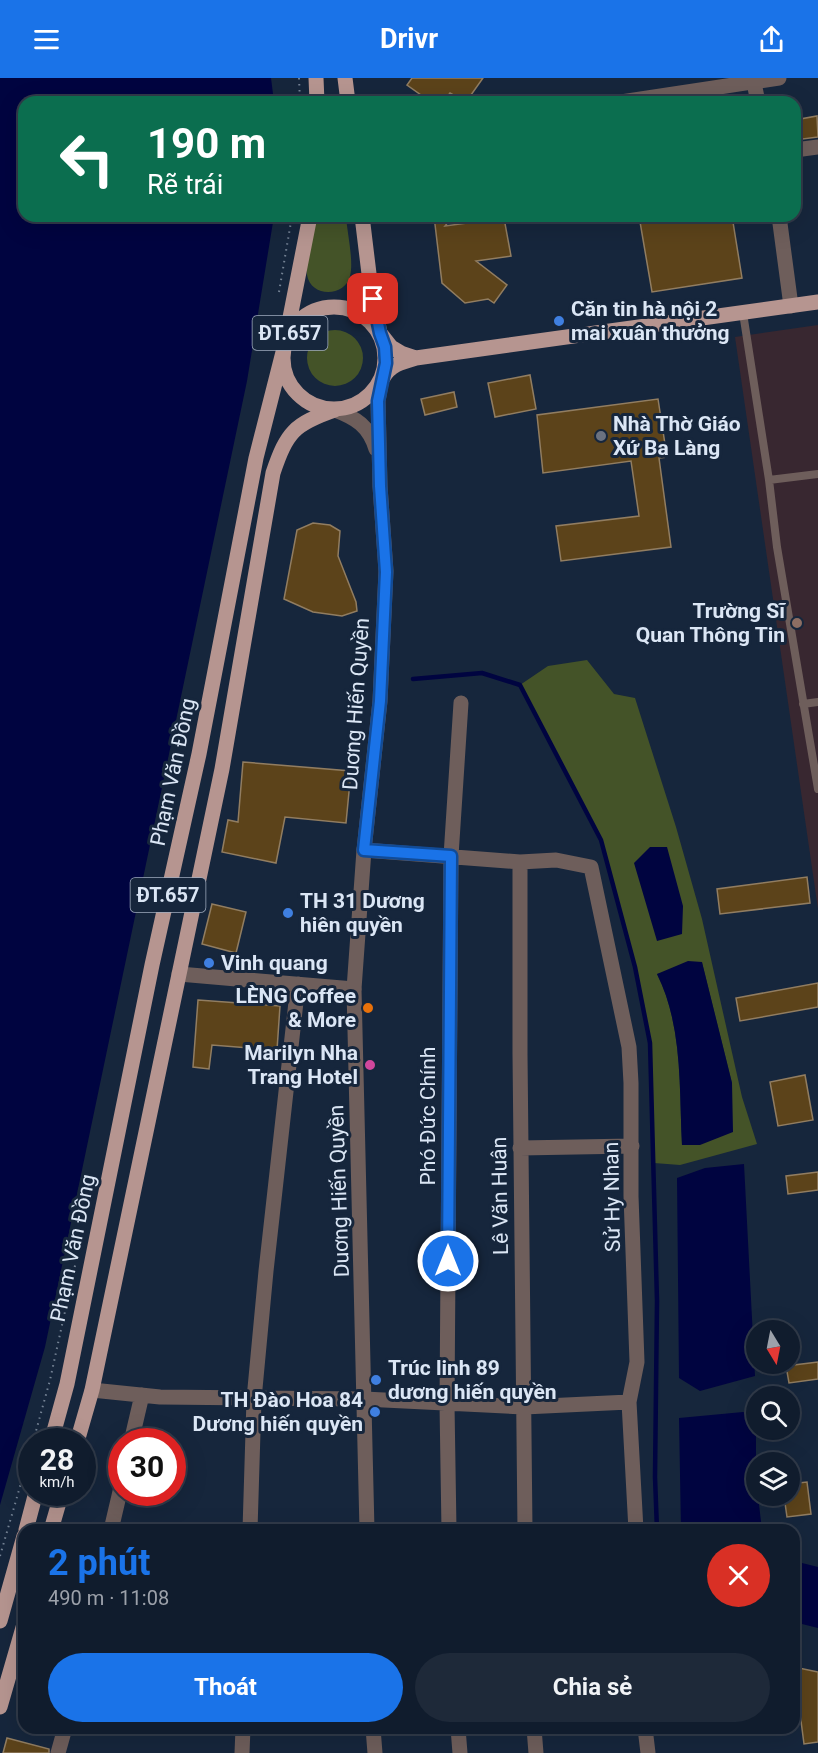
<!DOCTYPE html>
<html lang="vi">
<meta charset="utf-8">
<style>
:root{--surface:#101c2d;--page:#1e2939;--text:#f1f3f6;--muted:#9ca1aa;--line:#303a49;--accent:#1a73e8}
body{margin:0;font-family:Roboto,sans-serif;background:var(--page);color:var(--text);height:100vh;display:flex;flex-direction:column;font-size:22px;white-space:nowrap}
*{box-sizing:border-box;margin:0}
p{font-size:20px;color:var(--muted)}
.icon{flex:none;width:33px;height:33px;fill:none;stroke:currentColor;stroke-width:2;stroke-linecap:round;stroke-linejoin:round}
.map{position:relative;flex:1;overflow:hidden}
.panel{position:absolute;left:18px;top:1446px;width:782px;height:210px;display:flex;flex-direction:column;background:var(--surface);border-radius:18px;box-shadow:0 6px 24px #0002,0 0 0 2px var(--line)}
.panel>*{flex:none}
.top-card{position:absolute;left:18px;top:18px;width:783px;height:126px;border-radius:18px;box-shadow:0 6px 24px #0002,0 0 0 2px var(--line);background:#0b6e4f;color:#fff;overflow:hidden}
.needle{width:39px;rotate:170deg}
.fabs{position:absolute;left:746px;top:1242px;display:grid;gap:12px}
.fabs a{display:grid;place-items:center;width:54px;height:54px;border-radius:50%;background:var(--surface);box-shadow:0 6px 24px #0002,0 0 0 2px var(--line);font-size:30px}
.speed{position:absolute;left:18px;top:1350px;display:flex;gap:12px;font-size:30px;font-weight:700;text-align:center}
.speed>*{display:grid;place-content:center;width:78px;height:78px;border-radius:50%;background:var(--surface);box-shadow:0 6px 24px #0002,0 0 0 2px var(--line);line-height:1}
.speed small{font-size:15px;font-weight:400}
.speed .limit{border:9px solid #d22;background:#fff;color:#111}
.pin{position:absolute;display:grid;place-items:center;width:51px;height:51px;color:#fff;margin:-26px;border-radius:12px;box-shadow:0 3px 9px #0006}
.me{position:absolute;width:66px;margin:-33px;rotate:0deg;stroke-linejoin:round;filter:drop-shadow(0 0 4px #0008)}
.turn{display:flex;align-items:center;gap:21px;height:126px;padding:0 30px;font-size:27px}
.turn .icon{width:78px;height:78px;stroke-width:2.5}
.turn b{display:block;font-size:42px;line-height:51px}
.round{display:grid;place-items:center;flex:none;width:63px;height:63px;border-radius:32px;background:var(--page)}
.head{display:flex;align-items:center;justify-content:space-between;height:102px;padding:0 30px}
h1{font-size:36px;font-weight:700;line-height:45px;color:var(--accent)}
.action{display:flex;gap:12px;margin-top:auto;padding:12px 30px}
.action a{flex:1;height:69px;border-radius:36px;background:var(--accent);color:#fff;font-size:24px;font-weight:700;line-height:69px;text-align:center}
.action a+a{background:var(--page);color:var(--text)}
header{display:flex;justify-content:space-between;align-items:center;height:78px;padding:0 30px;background:var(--accent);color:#fff;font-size:27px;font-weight:700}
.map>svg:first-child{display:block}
</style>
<header><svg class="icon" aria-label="menu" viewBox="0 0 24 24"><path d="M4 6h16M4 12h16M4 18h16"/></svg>Drivr<svg class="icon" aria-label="share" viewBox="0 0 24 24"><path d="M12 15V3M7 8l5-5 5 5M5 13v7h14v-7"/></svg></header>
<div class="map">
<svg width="818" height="1675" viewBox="0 0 818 1675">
<rect width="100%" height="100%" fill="#16263c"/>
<path fill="#382730" d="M818 247V831L735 259Z"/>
<path fill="#445328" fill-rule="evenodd" d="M317 138H346C347 154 354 183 350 198 345 219 311 220 307 197 304 182 314 154 317 138Z
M307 280a28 28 0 1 1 56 0a28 28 0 1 1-56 0Z
M587 582 614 616 635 620 676 749 702 841 742 1019 757 1066 680 1087 654 1085 650 965 635 889 601 762 520 607 548 588ZM702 885 732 1005 682 1067C679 1010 683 948 657 896Z"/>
<path fill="#000440" d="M0 0H271L274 24H24V138H274L247 303 45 1269 0 1427Z
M650 769H667L683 828 682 856 657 863 634 785Z
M688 883 702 884 732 1005 733 1054 700 1067H682C679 1010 683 948 657 896Z
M744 1086 755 1298 700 1313 679 1300 677 1100 705 1090Z
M743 1334 756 1338V1418H758L762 1452H681L679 1340Z
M794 1483 818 1489V1550L794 1544Z"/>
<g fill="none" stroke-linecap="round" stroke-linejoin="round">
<path stroke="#000440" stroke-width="4.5" d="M413 601 482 595 520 607 601 762 635 889 650 965 657 1223 655 1399 657 1452"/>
</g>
<path fill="#5c431a" stroke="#917d61" stroke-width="1.5" d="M412 0H483L466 24 450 15 443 24H431L407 7Z
M817 38 818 59 795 62V42Z
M434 138H453L445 148 504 140 511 178 476 183 507 207 494 225 488 221 465 225 442 205Z
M639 138H732L742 200 652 214Z
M530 297 536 331 495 339 488 305Z
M454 314 457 329 425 337 421 321Z
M658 321 667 379 659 380 671 469 561 483 556 448 639 438 631 383 543 395 537 337Z
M313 445 330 447 340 453 338 478 356 524 357 533 342 538 313 534 284 521 297 452Z
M243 684 351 693 346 745 285 739 276 785 222 774 228 742 238 744Z
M807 799 810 825 720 836 717 811Z
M212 826 246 834 236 875 202 866Z
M818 905V929L740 943 736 920Z
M198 922 280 928 277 972 212 967 209 991 193 989Z
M805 997 813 1042 778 1048 770 1004Z
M818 1094V1112L788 1116 786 1098Z
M818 1284V1301L789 1305 786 1288Z
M807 1404 811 1436 787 1439 784 1418H789V1406Z
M794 1589 818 1594V1664L804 1666Z
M7 1660 49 1671V1675H3Z"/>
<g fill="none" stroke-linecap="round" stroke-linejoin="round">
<path stroke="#748294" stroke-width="2" stroke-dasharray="1.5 4.5" stroke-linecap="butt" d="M299 0 300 24
M279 214 292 138
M33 1364 50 1302 76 1183
M0 1478 32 1367"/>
<path stroke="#6e5e5b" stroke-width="8" d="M743 235 769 402 777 469 818 711
M769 402 818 396
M803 626 818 624"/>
<path stroke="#6e5e5b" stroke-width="15" d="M753 0 758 24
M621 24 779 0
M795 72 818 69
M779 138 791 228
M364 772 520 784 556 782 591 789 629 969 631 1005V1118L637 1284 629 1324 636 1452
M520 784V976L525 1452
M179 896 354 911
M520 1070 632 1068
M92 1312 160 1319 364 1321 524 1329 629 1324
M131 1364 142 1317
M111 1452 122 1405
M250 1452 254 1321 266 1193 298 906
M449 1452 447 1326 451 778 461 625
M458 1650 460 1675
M534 1650 536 1675
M645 1650 648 1675
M58 1675 65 1650
M242 1675 243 1650"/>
<path stroke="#6e5e5b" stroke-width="15" d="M335 332C356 340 369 348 376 371
M367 1452 354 911 364 772 380 623 386 493 380 408 378 323 382 300
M373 1650 375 1675"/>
<path stroke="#b69590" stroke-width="15" d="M316 0 317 24
M345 0 348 24
M362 138 370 204 380 255 391 269 401 275 416 280
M283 280a51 51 0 1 1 102 0a51 51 0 1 1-102 0Z
M383 300C390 287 402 284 416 280L818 224
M51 1364 67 1306 152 887 199 676 256 380 284 270 310 138
M77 1364 92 1312 222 691 273 395C287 354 294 346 335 332
M26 1452 36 1414
M51 1452 62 1414
M0 1543 24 1458
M0 1629 24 1546"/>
</g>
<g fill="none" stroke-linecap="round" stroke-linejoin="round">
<defs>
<path id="route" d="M373 221 380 255 385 269 386 285 378 323 380 408 386 494 380 623 364 772 451 778 448 1183"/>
</defs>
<use href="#route" stroke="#114b97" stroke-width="15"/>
<use href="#route" stroke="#1a73e8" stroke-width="10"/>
</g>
<g fill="#3f7fe0" stroke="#16263c" stroke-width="2">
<circle cx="559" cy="243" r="6"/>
<circle cx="288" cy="835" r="6"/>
<circle cx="209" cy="885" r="6"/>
<circle cx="376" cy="1302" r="6"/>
<circle cx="375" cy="1334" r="6"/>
</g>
<circle fill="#6b7280" stroke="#16263c" stroke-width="2" cx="601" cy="358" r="6"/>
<circle fill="#8d6e63" stroke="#16263c" stroke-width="2" cx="797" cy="545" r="6"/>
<circle fill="#e8710a" stroke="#16263c" stroke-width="2" cx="368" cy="930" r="6"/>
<circle fill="#d1479c" stroke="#16263c" stroke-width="2" cx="370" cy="987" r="6"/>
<g text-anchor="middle" stroke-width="6" stroke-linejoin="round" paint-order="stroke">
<g fill="#16263c" stroke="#a0acbe" stroke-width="1.5">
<rect x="252.5" y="238" width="75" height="34" rx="4.5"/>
<rect x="130.5" y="800" width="75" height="34" rx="4.5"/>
</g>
<g font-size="20" font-weight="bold" fill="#dbe6f5">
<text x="290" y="262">ĐT.657</text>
<text x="168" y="824">ĐT.657</text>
</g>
<g font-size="21" font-weight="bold" fill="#dbe6f5" stroke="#16263c" text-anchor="start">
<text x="571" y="238">Căn tin hà nội 2<tspan x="571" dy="24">mai xuân thưởng</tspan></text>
<text x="613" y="353">Nhà Thờ Giáo<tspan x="613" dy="24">Xứ Ba Làng</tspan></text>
<text x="785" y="540" text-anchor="end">Trường Sĩ<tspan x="785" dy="24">Quan Thông Tin</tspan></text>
<text x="300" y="830">TH 31 Dương<tspan x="300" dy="24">hiên quyền</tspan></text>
<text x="221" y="892">Vinh quang</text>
<text x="356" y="925" text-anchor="end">LÈNG Coffee<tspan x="356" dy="24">&amp; More</tspan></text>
<text x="358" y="982" text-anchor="end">Marilyn Nha<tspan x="358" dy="24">Trang Hotel</tspan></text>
<text x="388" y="1297">Trúc linh 89<tspan x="388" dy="24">dương hiến quyền</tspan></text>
<text x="363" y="1329" text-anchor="end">TH Đào Hoa 84<tspan x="363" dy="24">Dương hiến quyền</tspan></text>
</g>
<g font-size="21" fill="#dbe6f5" stroke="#16263c">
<text transform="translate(356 626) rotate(-86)" y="7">Duơng Hiến Quyền</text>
<text transform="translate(173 694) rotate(-78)" y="7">Phạm Văn Đồng</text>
<text transform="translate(428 1038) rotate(-90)" y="7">Phó Đức Chính</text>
<text transform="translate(339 1113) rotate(-92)" y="7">Duơng Hiến Quyền</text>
<text transform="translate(500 1118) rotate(-91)" y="7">Lê Văn Huân</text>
<text transform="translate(612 1119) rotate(-91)" y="7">Sử Hy Nhan</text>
<text transform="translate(73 1170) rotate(-78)" y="7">Phạm Văn Đồng</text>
</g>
</g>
</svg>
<div class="fabs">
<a><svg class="needle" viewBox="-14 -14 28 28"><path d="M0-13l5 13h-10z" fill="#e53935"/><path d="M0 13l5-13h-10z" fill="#9ca1aa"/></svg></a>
<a><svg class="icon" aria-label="search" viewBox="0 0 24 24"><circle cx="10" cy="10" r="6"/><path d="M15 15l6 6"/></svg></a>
<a><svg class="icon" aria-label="layers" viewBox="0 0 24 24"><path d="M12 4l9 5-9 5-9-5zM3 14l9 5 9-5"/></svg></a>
</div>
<div class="speed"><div>28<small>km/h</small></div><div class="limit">30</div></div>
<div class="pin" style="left:373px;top:221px;background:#d93025"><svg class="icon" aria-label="arrive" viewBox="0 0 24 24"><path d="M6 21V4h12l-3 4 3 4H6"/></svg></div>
<svg class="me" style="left:448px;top:1183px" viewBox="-20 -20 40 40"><circle r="17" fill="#1a73e8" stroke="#fff" stroke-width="3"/><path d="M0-11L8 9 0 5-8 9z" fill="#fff"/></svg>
<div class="top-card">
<div class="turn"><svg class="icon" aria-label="left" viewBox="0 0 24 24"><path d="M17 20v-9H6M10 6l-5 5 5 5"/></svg><div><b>190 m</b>Rẽ trái</div></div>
</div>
<section class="panel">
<div class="head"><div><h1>2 phút</h1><p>490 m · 11:08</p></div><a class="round" style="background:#d93025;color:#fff"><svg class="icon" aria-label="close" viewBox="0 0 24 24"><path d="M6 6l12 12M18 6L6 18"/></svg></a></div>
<div class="action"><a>Thoát</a><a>Chia sẻ</a></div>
</section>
</div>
